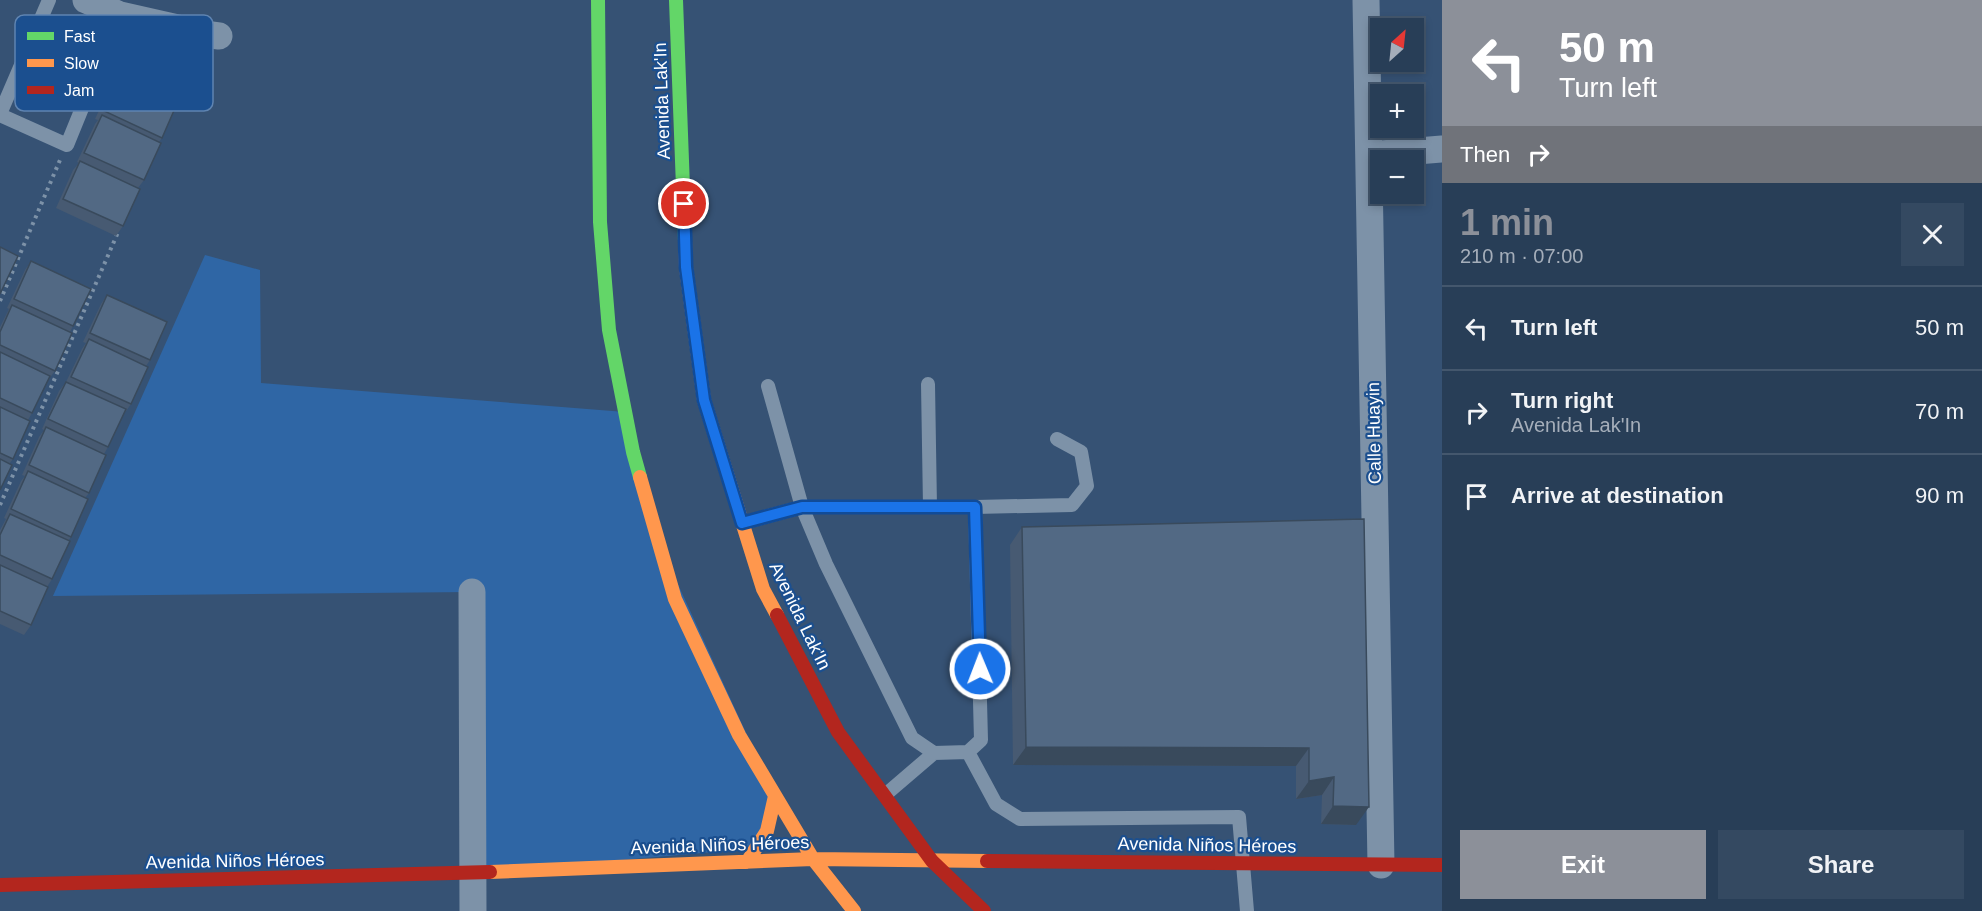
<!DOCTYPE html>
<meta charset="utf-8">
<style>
:root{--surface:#283e57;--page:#344961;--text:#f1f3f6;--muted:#a5aeba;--line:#44576d;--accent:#8c9099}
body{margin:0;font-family:Helvetica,sans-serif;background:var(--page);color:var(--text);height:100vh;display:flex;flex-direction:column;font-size:22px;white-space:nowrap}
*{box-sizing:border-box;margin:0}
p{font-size:20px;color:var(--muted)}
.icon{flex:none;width:33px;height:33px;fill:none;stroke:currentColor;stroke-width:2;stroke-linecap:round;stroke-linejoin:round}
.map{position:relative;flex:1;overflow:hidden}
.side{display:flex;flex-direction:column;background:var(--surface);width:540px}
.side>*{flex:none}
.banner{background:#8c9099;color:#fff;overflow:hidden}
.needle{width:39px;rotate:27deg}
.buttons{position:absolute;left:1370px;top:18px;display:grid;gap:12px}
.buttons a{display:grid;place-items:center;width:54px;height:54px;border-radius:0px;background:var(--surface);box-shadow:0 3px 9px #0003,0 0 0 2px var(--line);font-size:30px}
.pin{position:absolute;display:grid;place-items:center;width:51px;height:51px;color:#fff;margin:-26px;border:3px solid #fff;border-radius:50%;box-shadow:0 2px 6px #0007}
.me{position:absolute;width:66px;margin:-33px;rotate:359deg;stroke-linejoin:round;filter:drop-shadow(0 0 4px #0008)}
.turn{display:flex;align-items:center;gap:21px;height:126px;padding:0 18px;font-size:27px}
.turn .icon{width:78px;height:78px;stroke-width:2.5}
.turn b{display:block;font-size:42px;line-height:51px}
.then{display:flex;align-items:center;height:57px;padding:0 18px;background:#0003;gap:12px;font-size:22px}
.round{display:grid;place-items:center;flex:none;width:63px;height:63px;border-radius:0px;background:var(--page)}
.summary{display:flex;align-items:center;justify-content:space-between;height:102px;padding:0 18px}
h1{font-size:36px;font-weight:700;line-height:45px;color:var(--accent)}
.button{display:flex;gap:12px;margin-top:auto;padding:12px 18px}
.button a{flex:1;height:69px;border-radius:0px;background:var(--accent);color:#fff;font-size:24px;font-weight:700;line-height:69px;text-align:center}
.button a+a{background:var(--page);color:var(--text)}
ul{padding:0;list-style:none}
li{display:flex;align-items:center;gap:18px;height:84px;padding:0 18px;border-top:2px solid var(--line)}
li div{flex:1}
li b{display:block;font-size:22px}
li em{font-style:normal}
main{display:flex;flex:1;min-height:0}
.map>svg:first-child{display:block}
</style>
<main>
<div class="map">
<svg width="1442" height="911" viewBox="0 0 1442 911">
<rect width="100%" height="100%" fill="#365274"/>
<path fill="#2f66a5" d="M205 255 260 270 261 383 625 412 659 543 775 796 759 848 473 873 472 592 53 596Z"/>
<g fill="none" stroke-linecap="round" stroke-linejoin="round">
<path stroke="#7d92a8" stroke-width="4" stroke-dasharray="3 4.5" stroke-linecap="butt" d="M174 102 194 57
M0 301 60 160
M0 505 119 230"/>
<path stroke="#7d92a8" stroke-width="14" d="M0 114 49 0
M0 115 67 145 120 15
M928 384 930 507
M768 386 802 507 826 564 912 738 934 753 968 752 981 740 975 507
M742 523 802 507H975L1072 505 1087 486 1081 452 1057 439
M968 752 996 804 1020 819 1239 817 1247 911
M885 795 934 753"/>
<path stroke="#7d92a8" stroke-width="27" d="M86 0 120 15 204 34 219 36
M1366 0 1381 865
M1369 155 1442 149
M472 592 473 911"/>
<path stroke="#63d668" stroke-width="14" d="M598 0 600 222 609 330 633 452 640 477
M676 0 685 241"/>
<path stroke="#ff974d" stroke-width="14" d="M685 241 686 268 704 400 763 589 777 615
M640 477 675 599 739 735 813 859 854 911
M747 862 767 831 775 796
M490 872 813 859 987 861"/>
<path stroke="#b3261e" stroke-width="14" d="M777 615 838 732 932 861 984 911
M987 861 1442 865
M0 885 490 872"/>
</g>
<path fill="#475a72" d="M120 72 162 138 159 142 144 180 138 188 123 226 116 236 56 208 73 170 79 163 77 162 95 124 98 120 95 119 113 81Z
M31 261 73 326 70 332 55 371 48 380 32 413 28 420 13 459 9 464 0 490V327L9 309 7 308 25 270Z
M107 295 150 360 146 366 131 404 124 414 108 447 104 454 89 493 85 498 71 537 68 541 52 579 47 587 31 625 24 635 0 624V530L6 519 4 518 21 481 25 476 22 475 39 437 44 430 42 429 59 391 66 382 82 349 86 343 83 342 101 304Z
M1364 519 1356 825 1321 824 1322 795 1296 799V766L1013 765 1010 545 1022 527Z"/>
<path fill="#394a5c" d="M1026 747 1309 748 1296 766 1013 765Z
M1334 777 1322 795 1296 799 1309 781Z
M1333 806 1369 807 1356 825 1321 824Z"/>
<path fill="#526984" stroke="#394a5c" stroke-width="1.5" d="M120 72 179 99 162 138 102 110Z
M102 115 161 143 144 180 84 153Z
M80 161 140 189 123 226 63 199Z
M0 247 18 256 0 294Z
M31 261 91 289 73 326 14 299Z
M107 295 167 322 150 360 90 333Z
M12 305 72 333 55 371 0 345V332Z
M89 339 148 367 131 404 71 377Z
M0 352 50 376 32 413 0 398Z
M66 382 126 409 108 447 48 419Z
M0 407 30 421 13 459 0 453Z
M46 427 106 455 89 493 29 465Z
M0 459 12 465 0 490Z
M28 471 88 499 71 537 11 509Z
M10 514 70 541 52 579 0 555V535Z
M1364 519 1369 807 1333 806 1334 777 1309 781V748L1026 747 1022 527Z
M0 565 48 587 31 625 0 611Z"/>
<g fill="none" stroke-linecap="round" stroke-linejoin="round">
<defs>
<path id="route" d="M684 204 686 267 704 400 742 523 802 507H975L980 669"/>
</defs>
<use href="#route" stroke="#114b97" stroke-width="15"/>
<use href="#route" stroke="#1a73e8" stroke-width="10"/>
</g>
<g text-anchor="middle" stroke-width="4.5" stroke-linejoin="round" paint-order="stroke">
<g font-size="18" fill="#fff" stroke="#1b4f8f">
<text transform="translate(662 101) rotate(-92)" y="6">Avenida Lak'In</text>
<text transform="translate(1374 433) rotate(-91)" y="6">Calle Huayin</text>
<text transform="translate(800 616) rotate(64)" y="6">Avenida Lak'In</text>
<text transform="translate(720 845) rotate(-2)" y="6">Avenida Niños Héroes</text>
<text transform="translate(1207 845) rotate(1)" y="6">Avenida Niños Héroes</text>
<text transform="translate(235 861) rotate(-1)" y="6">Avenida Niños Héroes</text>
</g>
</g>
<rect x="15" y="15" width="198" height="96" rx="9" fill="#1b4f8f" stroke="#5f84b1" stroke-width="1.5"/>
<rect x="27" y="32" width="27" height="8" fill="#63d668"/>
<rect x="27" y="59" width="27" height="8" fill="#ff974d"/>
<rect x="27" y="86" width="27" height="8" fill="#b3261e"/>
<g font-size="16" fill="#fff">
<text x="64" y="42">Fast</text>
<text x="64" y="69">Slow</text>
<text x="64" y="96">Jam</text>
</g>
</svg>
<div class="buttons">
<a><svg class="needle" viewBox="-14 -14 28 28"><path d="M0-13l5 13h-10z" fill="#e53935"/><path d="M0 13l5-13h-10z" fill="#a5aeba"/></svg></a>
<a>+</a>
<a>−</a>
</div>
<div class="pin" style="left:684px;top:204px;background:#d93025"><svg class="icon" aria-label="arrive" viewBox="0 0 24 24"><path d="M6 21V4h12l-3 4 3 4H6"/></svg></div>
<svg class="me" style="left:980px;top:669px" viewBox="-20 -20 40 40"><circle r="17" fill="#1a73e8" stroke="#fff" stroke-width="3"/><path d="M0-11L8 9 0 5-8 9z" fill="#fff"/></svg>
</div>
<section class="side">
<div class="banner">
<div class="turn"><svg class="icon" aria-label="left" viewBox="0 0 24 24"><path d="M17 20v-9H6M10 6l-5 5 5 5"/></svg><div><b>50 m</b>Turn left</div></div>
<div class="then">Then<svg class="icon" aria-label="right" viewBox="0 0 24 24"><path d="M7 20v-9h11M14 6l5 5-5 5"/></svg></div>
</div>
<div class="summary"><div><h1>1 min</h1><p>210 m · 07:00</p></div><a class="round"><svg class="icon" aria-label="close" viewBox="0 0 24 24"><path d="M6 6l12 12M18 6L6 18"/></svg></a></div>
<ul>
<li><svg class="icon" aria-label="left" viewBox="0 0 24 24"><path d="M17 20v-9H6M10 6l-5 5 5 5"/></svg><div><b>Turn left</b></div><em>50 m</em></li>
<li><svg class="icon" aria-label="right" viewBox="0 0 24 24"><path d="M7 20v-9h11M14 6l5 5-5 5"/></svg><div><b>Turn right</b><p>Avenida Lak'In</p></div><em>70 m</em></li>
<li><svg class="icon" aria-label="arrive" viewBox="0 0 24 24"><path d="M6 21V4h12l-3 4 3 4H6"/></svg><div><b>Arrive at destination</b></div><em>90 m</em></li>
</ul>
<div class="button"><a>Exit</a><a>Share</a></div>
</section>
</main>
